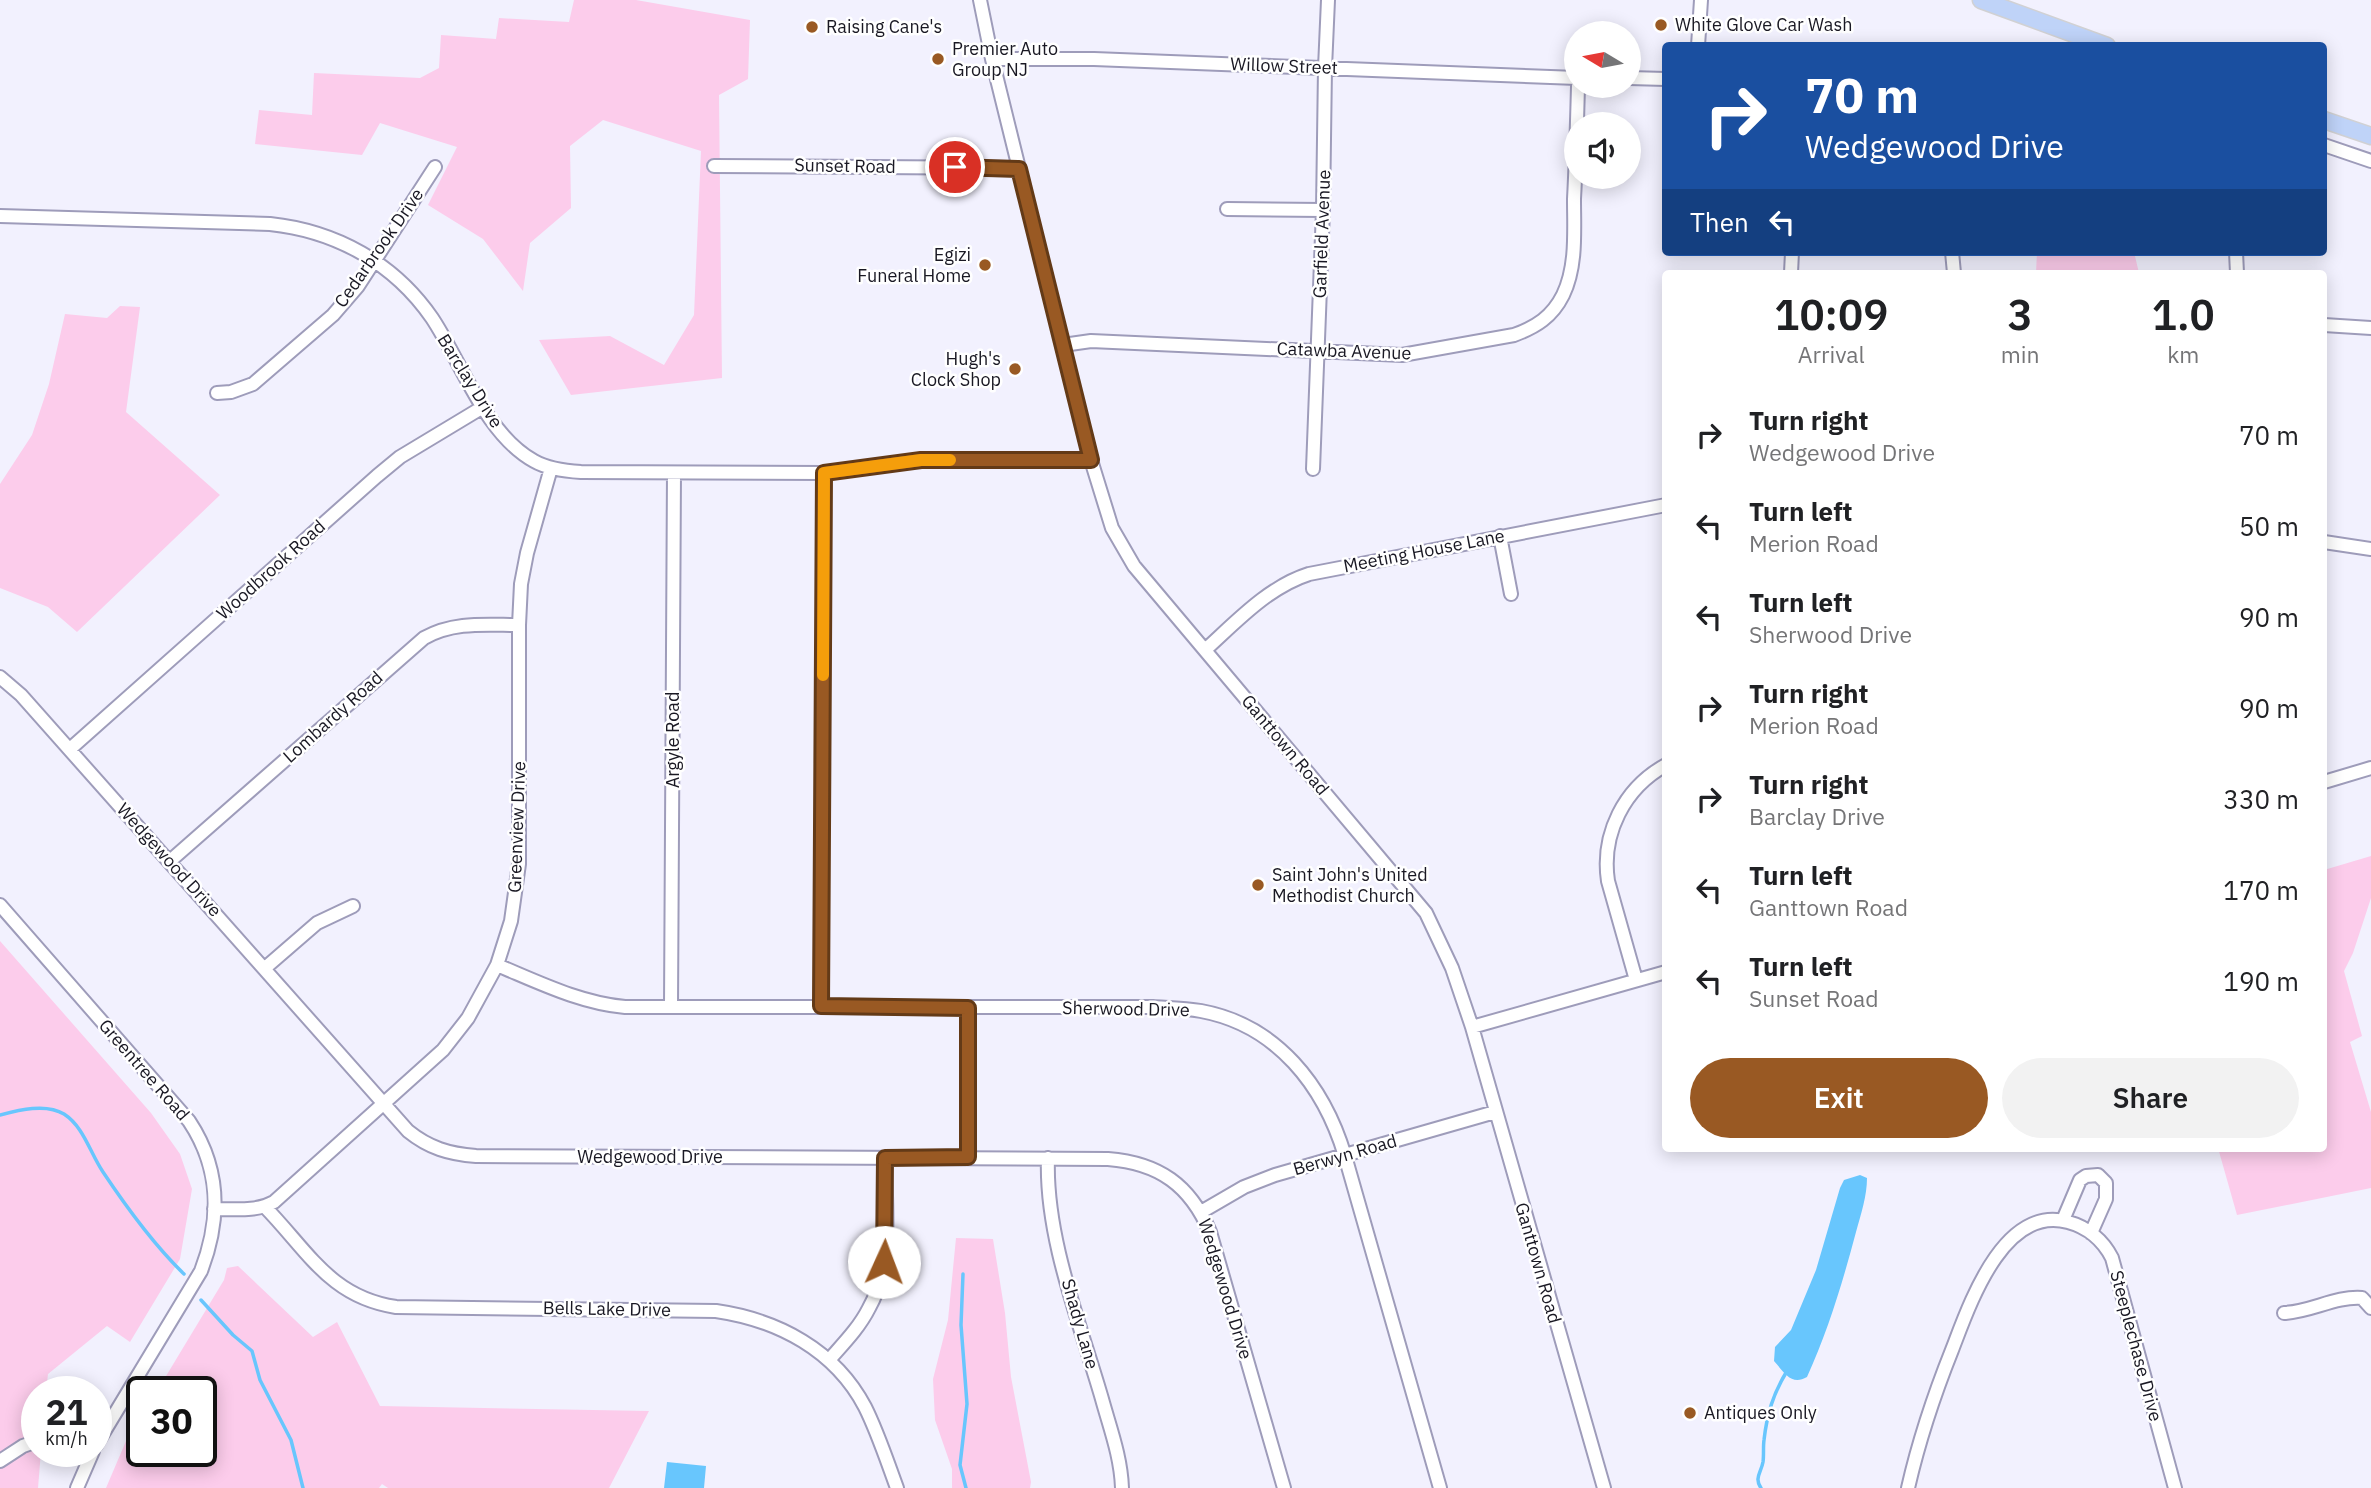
<!DOCTYPE html>
<style>
:root{--surface:#fff;--page:#f2f2f2;--text:#202124;--muted:#757577;--accent:#995923}
body{margin:0;font-family:"IBM Plex Sans",sans-serif;background:var(--page);color:var(--text);height:100vh;display:flex;flex-direction:column;font-size:26px;white-space:nowrap}
*{box-sizing:border-box;margin:0}
p{font-size:23px;color:var(--muted)}
.icon{flex:none;width:38px;height:38px;fill:none;stroke:currentColor;stroke-width:2;stroke-linecap:round;stroke-linejoin:round}
.map{position:relative;flex:1;overflow:hidden}
.details{position:absolute;left:1662px;top:270px;width:665px;height:882px;display:flex;flex-direction:column;background:var(--surface);border-radius:7px;box-shadow:0 4px 18px #0003}
.details>*{flex:none}
.top-card{position:absolute;left:1662px;top:42px;width:665px;height:214px;border-radius:7px;box-shadow:0 4px 18px #0003;background:#1a4fa0;color:#fff;overflow:hidden}
.needle{width:46px;rotate:280deg}
.fabs{position:absolute;left:1564px;top:21px;display:grid;gap:14px}
.fabs a{display:grid;place-items:center;width:77px;height:77px;border-radius:50%;background:var(--surface);box-shadow:0 4px 18px #0003;font-size:35px}
.speed{position:absolute;left:21px;top:1376px;display:flex;gap:14px;font-size:35px;font-weight:700;text-align:center}
.speed>*{display:grid;place-content:center;width:91px;height:91px;border-radius:50%;background:var(--surface);box-shadow:0 4px 18px #0003;line-height:1}
.speed small{font-size:18px;font-weight:400}
.speed .limit{border:4px solid #111;border-radius:10px;background:#fff;color:#111}
.pin{position:absolute;display:grid;place-items:center;width:60px;height:60px;color:#fff;margin:-30px;border:4px solid #fff;border-radius:50%;box-shadow:0 2px 7px #0007}
.me{position:absolute;width:77px;margin:-38px;rotate:2deg;stroke-linejoin:round;filter:drop-shadow(0 0 5px #0008)}
.turn{display:flex;align-items:center;gap:24px;height:147px;padding:0 28px;font-size:32px}
.turn .icon{width:91px;height:91px;stroke-width:2.5}
.turn b{display:block;font-size:49px;line-height:60px}
.then{display:flex;align-items:center;height:66px;padding:0 28px;background:#0003;gap:14px;font-size:26px}
.eta{display:flex;justify-content:space-evenly;align-items:center;height:119px;text-align:center}
.eta b{font-size:42px;font-weight:600;line-height:49px}
.button{display:flex;gap:14px;margin-top:auto;padding:14px 28px}
.button a{flex:1;height:80px;border-radius:42px;background:var(--accent);color:#fff;font-size:28px;font-weight:600;line-height:80px;text-align:center}
.button a+a{background:var(--page);color:var(--text)}
ul{padding:0;list-style:none}
li{display:flex;align-items:center;gap:21px;height:91px;padding:0 28px}
li div{flex:1}
li b{display:block;font-size:26px}
li em{font-style:normal}
.map>svg:first-child{display:block}
</style>
<div class="map">
<svg width="2371" height="1488" viewBox="0 0 2371 1488">
<rect width="100%" height="100%" fill="#f2f1fe"/>
<path fill="#fccceb" d="M574 0H636L750 20 748 79 719 95 722 378 571 395 539 340 610 336 664 365 694 315 701 151 603 120 570 146 571 208 530 243 523 291 483 239 428 205 457 147 380 123 362 155 255 144 259 110 312 115 314 73 420 78 439 68 441 35 496 39 499 18 569 22Z
M2037 252H2134L2139 273H2036Z
M120 306 140 307 126 412 220 495 77 632 48 607 0 588V484L32 435 49 384 65 314 107 318Z
M2371 856V898L2353 953 2344 971 2362 1036 2350 1042 2371 1112V1188L2237 1215 2218 1148H2324V870Z
M0 941 151 1113 180 1154 192 1189 180 1259 130 1342 107 1326 48 1374 46 1391H37V1451H41L38 1488H0Z
M956 1238 993 1239 1005 1313 1011 1377 1031 1482 1030 1488H952V1469L935 1420 933 1379 948 1320Z
M238 1266 313 1337 337 1322 380 1406 649 1411 609 1488H388L382 1484 379 1488H106L126 1441 142 1416V1451H201V1391H157L224 1280 227 1268Z"/>
<path fill="#68c6fd" d="M1860 1175 1867 1178C1867 1196 1861 1214 1856 1232 1843 1281 1828 1331 1807 1377 1791 1386 1784 1372 1774 1361L1775 1347 1791 1330 1816 1270 1840 1188 1844 1180Z
M667 1462 706 1466 704 1488H664Z"/>
<g fill="none" stroke-linecap="round" stroke-linejoin="round">
<path stroke="#68c6fd" stroke-width="3.5" d="M0 1115C19 1110 46 1103 64 1114 84 1127 90 1153 103 1172 127 1208 153 1244 184 1274
M963 1274 961 1325 967 1404 960 1465 966 1488
M201 1300 233 1335 252 1351 260 1380 291 1440 303 1488
M1761 1488C1754 1478 1761 1473 1763 1462 1764 1455 1763 1447 1764 1440 1767 1414 1773 1394 1787 1371"/>
<defs>
<path id="minor" d="M980 0 992 59 1091 460 1112 528 1134 566 1426 913 1452 968 1472 1027 1604 1488
M1698 46 1701 0
M992 59H1094L1577 78
M1629 78 1666 79
M2324 145 2371 161
M714 166 1019 168
M1227 209 1323 210
M0 216 270 224C336 231 394 263 432 318 462 363 485 434 534 461 548 469 564 471 581 472L824 473 921 460H1091
M1952 252 1954 273
M2236 252 2237 273
M1791 273 1792 252
M2324 325 2371 328
M1063 345 1091 341 1402 355 1514 335C1536 327 1552 317 1563 295 1577 266 1574 231 1574 199 1576 162 1577 124 1578 86
M217 393 231 392 253 384 333 315 358 286 435 167
M1313 469 1323 210 1325 68 1328 0
M1500 536 1511 594
M2324 542 2371 549
M1205 650C1236 622 1268 587 1309 574L1666 505
M0 677 21 695 408 1131C429 1148 449 1154 476 1156L1108 1159C1159 1163 1190 1185 1210 1232L1284 1488
M70 749 377 476 400 457 483 407
M2324 782 2371 768
M170 861 424 638C454 621 486 625 519 625
M0 905 189 1121C221 1169 221 1219 201 1271L96 1445
M497 965C538 982 580 1003 625 1007H1153C1169 1008 1185 1008 1201 1011 1277 1025 1324 1086 1345 1156L1440 1488
M265 968 317 923 353 906
M1636 980 1608 881C1601 834 1624 788 1666 765
M671 1006 674 473
M821 1006 824 473
M1472 1027 1666 972
M968 1157V1008
M1048 1158C1045 1237 1080 1323 1102 1399 1110 1428 1121 1457 1122 1488
M265 1207C308 1251 330 1297 396 1307L716 1311C778 1320 835 1350 865 1407 878 1433 887 1461 897 1488
M214 1209C235 1209 256 1212 274 1202L443 1050 468 1018 497 965 511 921 519 864V625L521 584 527 553 551 468
M1201 1212 1244 1187 1275 1175 1495 1112
M2063 1220 2080 1180 2086 1176 2098 1175 2106 1183V1199L2091 1233
M2284 1313C2311 1312 2335 1296 2362 1298L2371 1308
M829 1360C843 1344 859 1328 869 1308 894 1264 885 1207 885 1158
M0 1461 23 1446 37 1441
M77 1488 93 1451
M1908 1488C1919 1440 1934 1395 1952 1350 1969 1306 2003 1204 2068 1222 2087 1227 2103 1240 2112 1258L2175 1488"/>
<path id="major" d="M1981 0 2107 46
M2324 120 2371 136"/>
</defs>
<use href="#minor" stroke="#9e9cba" stroke-width="16"/>
<use href="#major" stroke="#d1d1d3" stroke-width="19"/>
<use href="#minor" stroke="#fff" stroke-width="12"/>
<use href="#major" stroke="#bfd3f8" stroke-width="16"/>
</g>
<g fill="none" stroke-linecap="round" stroke-linejoin="round">
<defs>
<path id="route" d="M884 1262 885 1158 968 1157V1008L821 1006 824 473 921 460H1091L1019 169 955 167"/>
</defs>
<use href="#route" stroke="#633a17" stroke-width="18"/>
<use href="#route" stroke="#995923" stroke-width="12"/>
<path stroke="#f59e0b" stroke-width="12" d="M823 675 824 473 921 460H950"/>
</g>
<g fill="#995923" stroke="#fff" stroke-width="2.5">
<circle cx="1661" cy="25" r="7"/>
<circle cx="812" cy="27" r="7"/>
<circle cx="938" cy="59" r="7"/>
<circle cx="985" cy="265" r="7"/>
<circle cx="1015" cy="369" r="7"/>
<circle cx="1258" cy="885" r="7"/>
<circle cx="1690" cy="1413" r="7"/>
</g>
<g text-anchor="middle" stroke-width="5" stroke-linejoin="round" paint-order="stroke">
<g font-size="18" fill="#191823" stroke="#fff" text-anchor="start">
<text x="1675" y="31">White Glove Car Wash</text>
<text x="826" y="33">Raising Cane's</text>
<text x="952" y="55">Premier Auto<tspan x="952" dy="21">Group NJ</tspan></text>
<text x="971" y="261" text-anchor="end">Egizi<tspan x="971" dy="21">Funeral Home</tspan></text>
<text x="1001" y="365" text-anchor="end">Hugh's<tspan x="1001" dy="21">Clock Shop</tspan></text>
<text x="1272" y="881">Saint John's United<tspan x="1272" dy="21">Methodist Church</tspan></text>
<text x="1704" y="1419">Antiques Only</text>
</g>
<g font-size="18" fill="#191823" stroke="#fff">
<text transform="translate(1284 66) rotate(2)" y="6">Willow Street</text>
<text transform="translate(845 166) rotate(1)" y="6">Sunset Road</text>
<text transform="translate(1322 234) rotate(-88)" y="6">Garfield Avenue</text>
<text transform="translate(379 248) rotate(-55)" y="6">Cedarbrook Drive</text>
<text transform="translate(1344 351) rotate(2)" y="6">Catawba Avenue</text>
<text transform="translate(470 381) rotate(58)" y="6">Barclay Drive</text>
<text transform="translate(1424 551) rotate(-11)" y="6">Meeting House Lane</text>
<text transform="translate(271 570) rotate(-42)" y="6">Woodbrook Road</text>
<text transform="translate(333 717) rotate(-42)" y="6">Lombardy Road</text>
<text transform="translate(673 740) rotate(-90)" y="6">Argyle Road</text>
<text transform="translate(1285 745) rotate(50)" y="6">Ganttown Road</text>
<text transform="translate(517 827) rotate(-88)" y="6">Greenview Drive</text>
<text transform="translate(169 860) rotate(48)" y="6">Wedgewood Drive</text>
<text transform="translate(1126 1009) rotate(1)" y="6">Sherwood Drive</text>
<text transform="translate(144 1070) rotate(49)" y="6">Greentree Road</text>
<text transform="translate(1345 1155) rotate(-16)" y="6">Berwyn Road</text>
<text x="650" y="1163">Wedgewood Drive</text>
<text transform="translate(1538 1263) rotate(74)" y="6">Ganttown Road</text>
<text transform="translate(1225 1289) rotate(73)" y="6">Wedgewood Drive</text>
<text transform="translate(607 1309) rotate(1)" y="6">Bells Lake Drive</text>
<text transform="translate(1080 1324) rotate(74)" y="6">Shady Lane</text>
<text transform="translate(2136 1346) rotate(75)" y="6">Steeplechase Drive</text>
</g>
</g>
</svg>
<div class="fabs">
<a><svg class="needle" viewBox="-14 -14 28 28"><path d="M0-13l5 13h-10z" fill="#e53935"/><path d="M0 13l5-13h-10z" fill="#757577"/></svg></a>
<a><svg class="icon" aria-label="sound" viewBox="0 0 24 24"><path d="M4 9h4l5-4v14l-5-4H4zM17 9q2 3 0 6"/></svg></a>
</div>
<div class="speed"><div>21<small>km/h</small></div><div class="limit">30</div></div>
<div class="pin" style="left:955px;top:167px;background:#d93025"><svg class="icon" aria-label="arrive" viewBox="0 0 24 24"><path d="M6 21V4h12l-3 4 3 4H6"/></svg></div>
<svg class="me" style="left:884px;top:1262px" viewBox="-20 -20 40 40"><circle r="19" fill="#fff"/><path d="M0-13L10 11 0 6-10 11z" fill="#995923"/></svg>
<div class="top-card">
<div class="turn"><svg class="icon" aria-label="right" viewBox="0 0 24 24"><path d="M7 20v-9h11M14 6l5 5-5 5"/></svg><div><b>70 m</b>Wedgewood Drive</div></div>
<div class="then">Then<svg class="icon" aria-label="left" viewBox="0 0 24 24"><path d="M17 20v-9H6M10 6l-5 5 5 5"/></svg></div>
</div>
<section class="details">
<div class="eta">
<div><b>10:09</b><p>Arrival</p></div>
<div><b>3</b><p>min</p></div>
<div><b>1.0</b><p>km</p></div>
</div>
<ul>
<li><svg class="icon" aria-label="right" viewBox="0 0 24 24"><path d="M7 20v-9h11M14 6l5 5-5 5"/></svg><div><b>Turn right</b><p>Wedgewood Drive</p></div><em>70 m</em></li>
<li><svg class="icon" aria-label="left" viewBox="0 0 24 24"><path d="M17 20v-9H6M10 6l-5 5 5 5"/></svg><div><b>Turn left</b><p>Merion Road</p></div><em>50 m</em></li>
<li><svg class="icon" aria-label="left" viewBox="0 0 24 24"><path d="M17 20v-9H6M10 6l-5 5 5 5"/></svg><div><b>Turn left</b><p>Sherwood Drive</p></div><em>90 m</em></li>
<li><svg class="icon" aria-label="right" viewBox="0 0 24 24"><path d="M7 20v-9h11M14 6l5 5-5 5"/></svg><div><b>Turn right</b><p>Merion Road</p></div><em>90 m</em></li>
<li><svg class="icon" aria-label="right" viewBox="0 0 24 24"><path d="M7 20v-9h11M14 6l5 5-5 5"/></svg><div><b>Turn right</b><p>Barclay Drive</p></div><em>330 m</em></li>
<li><svg class="icon" aria-label="left" viewBox="0 0 24 24"><path d="M17 20v-9H6M10 6l-5 5 5 5"/></svg><div><b>Turn left</b><p>Ganttown Road</p></div><em>170 m</em></li>
<li><svg class="icon" aria-label="left" viewBox="0 0 24 24"><path d="M17 20v-9H6M10 6l-5 5 5 5"/></svg><div><b>Turn left</b><p>Sunset Road</p></div><em>190 m</em></li>
</ul>
<div class="button"><a>Exit</a><a>Share</a></div>
</section>
</div>
